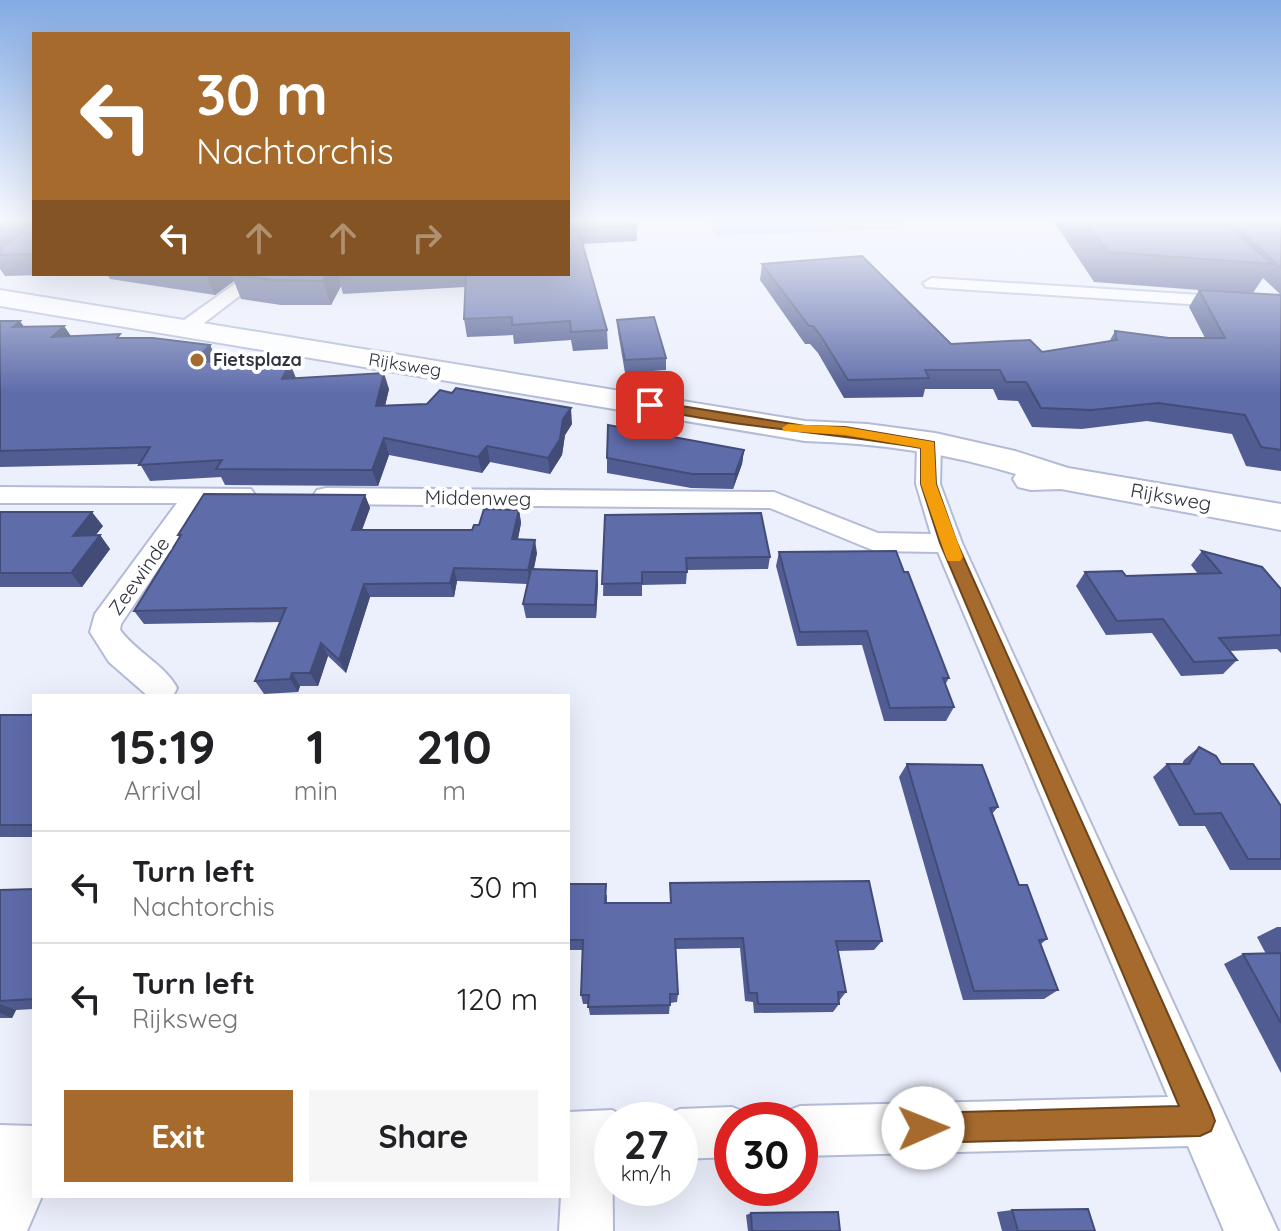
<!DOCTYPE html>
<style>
:root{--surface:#fff;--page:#f6f6f6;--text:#202124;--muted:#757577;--line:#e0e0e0;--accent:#a66a2d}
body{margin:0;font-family:Quicksand,sans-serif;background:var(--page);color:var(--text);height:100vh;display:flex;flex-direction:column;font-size:30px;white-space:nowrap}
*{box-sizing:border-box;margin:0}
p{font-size:26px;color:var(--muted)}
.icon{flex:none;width:44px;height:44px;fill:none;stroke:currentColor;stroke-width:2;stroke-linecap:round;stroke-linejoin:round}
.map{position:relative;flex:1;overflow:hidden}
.drawer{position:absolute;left:32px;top:694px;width:538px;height:504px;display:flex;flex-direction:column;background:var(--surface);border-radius:0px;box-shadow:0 8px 32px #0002}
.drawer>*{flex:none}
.hud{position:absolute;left:32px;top:32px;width:538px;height:244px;border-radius:0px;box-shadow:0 8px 32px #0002;background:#a66a2d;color:#fff;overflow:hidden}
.speed{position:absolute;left:594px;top:1102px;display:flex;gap:16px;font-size:40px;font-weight:700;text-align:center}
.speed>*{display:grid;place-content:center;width:104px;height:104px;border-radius:50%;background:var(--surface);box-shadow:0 8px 32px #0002;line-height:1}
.speed small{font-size:20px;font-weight:400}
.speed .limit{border:12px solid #d22;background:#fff;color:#111}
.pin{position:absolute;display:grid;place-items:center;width:68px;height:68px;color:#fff;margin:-34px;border-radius:16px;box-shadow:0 4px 12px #0006}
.me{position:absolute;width:88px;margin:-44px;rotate:89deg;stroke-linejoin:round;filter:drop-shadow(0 0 6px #0008)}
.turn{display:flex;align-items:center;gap:28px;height:168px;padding:0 32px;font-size:36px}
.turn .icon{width:104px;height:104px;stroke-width:2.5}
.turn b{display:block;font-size:56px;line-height:68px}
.lanes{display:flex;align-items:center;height:76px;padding:0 32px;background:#0003;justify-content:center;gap:40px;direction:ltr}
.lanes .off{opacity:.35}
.eta{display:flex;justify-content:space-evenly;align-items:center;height:136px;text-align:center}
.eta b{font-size:48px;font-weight:700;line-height:56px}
.action{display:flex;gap:16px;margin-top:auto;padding:16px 32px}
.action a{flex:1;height:92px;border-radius:0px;background:var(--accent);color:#fff;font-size:32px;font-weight:700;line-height:92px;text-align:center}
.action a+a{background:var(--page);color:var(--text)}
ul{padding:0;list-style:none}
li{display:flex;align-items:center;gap:24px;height:112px;padding:0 32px;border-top:2px solid var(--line)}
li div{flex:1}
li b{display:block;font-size:30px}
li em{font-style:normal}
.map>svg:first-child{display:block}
</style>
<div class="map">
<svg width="1281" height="1231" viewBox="0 0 1281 1231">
<rect width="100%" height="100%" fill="#ecf0fc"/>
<path fill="#becbfb" d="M708 220H909L896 229 716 236Z"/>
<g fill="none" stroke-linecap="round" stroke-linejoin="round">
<defs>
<path id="street" d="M249 274H268L191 333H177L174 329 177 325Z
M932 278 1281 300V310L926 287 923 283Z
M929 438 937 440 941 445 940 484 962 543 1278 1231H1224L1188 1146 800 1156V1120H780L782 1113 800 1106 1168 1097 938 552 875 551 770 508 326 504 317 502 313 496 317 490 326 488 774 492 878 533 931 534 916 484 917 445 921 440Z
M0 487 251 489 255 495 251 501 203 503 121 624 120 630C136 652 165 665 177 688L173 696H148L109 662 90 632 95 614 177 503H0Z
M732 1107 750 1114 752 1120H732V1157L680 1159V1120H661L662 1116 680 1109Z
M612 1110 631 1120H612L613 1231H559L561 1196H568V1112Z
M0 1125 34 1126V1196H42L27 1231H0Z"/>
<path id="primary" d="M0 290 805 421 867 424 935 433 1015 451 1068 468 1281 504V530L1061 489 1031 490 1018 487 1013 479 1016 474C947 453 877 443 805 441L0 306Z"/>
</defs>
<use href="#street" stroke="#b3bbd7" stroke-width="4"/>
<use href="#primary" stroke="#b3bbd7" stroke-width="4"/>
<use href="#street" fill="#fff" fill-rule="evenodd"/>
<use href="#primary" fill="#fff" fill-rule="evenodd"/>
</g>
<path fill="#515d92" d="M0 220H34V274H86L5 276 0 269Z
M568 220 637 225V241L582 244 607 330 608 349 573 351 571 340 514 344 513 335 467 337 464 319 465 287 343 294 341 286 331 305H281L241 299 234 281 215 295 110 279 107 274H568Z
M1056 220H1281V295L1263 278 1253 293 1281 295V471L1246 466 1232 434 1147 421 1082 429 1032 427 1018 401 998 400 993 389H925L923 397 844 398 818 353 810 344H805L760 280 762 264 951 344 1042 352 1109 342 1115 331 1169 338H1205L1189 307 1199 290 1094 282 1055 223Z
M617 320 666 358V370L625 373 618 332Z
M0 321 24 327 64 326 71 336 122 338 210 345 217 360 215 362 296 378 389 389 385 406 572 424 565 435 562 455 550 474 490 462 482 473 389 455 378 486 225 485 221 477 150 481 140 464 0 467Z
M744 450 742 464 733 489 691 488 607 473V458Z
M365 495 370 508 362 530H472L479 525 519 510 521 523 518 539 537 553 534 569 597 571 598 585 596 618H526L523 604 527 584 457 581 454 597H370L346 673 328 656 318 686H300L298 692 264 694 255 681 280 622 144 624 134 611 179 537 178 535Z
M0 512 103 526 95 535H100L110 549 82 587H0Z
M605 515 770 557 768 569 687 570 686 584 642 585V596H603Z
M1202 551 1281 589V653L1277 649 1229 651 1237 660 1223 674 1181 676 1152 633 1106 635 1076 586 1085 572 1126 576 1198 574 1191 565Z
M779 552 949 678 945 685 954 707 946 721H884L862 645 797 646 776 566Z
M34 711V837H0V715H32Z
M1199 747 1281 806V870H1230L1205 826H1179L1153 777 1167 764H1182L1184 760Z
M907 764 998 807 992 814 1019 885 1047 939 1041 944 1058 990 1044 999 963 1000 899 777Z
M670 883 882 941 874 950 838 951 846 992 839 1001V1004L833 1012 754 1013 753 1002 745 1001 740 948 676 949 678 994 677 1002 670 1003 669 1014 590 1015 588 1004H583L581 995 583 950H568V884L607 895V903H670Z
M34 889V1009L16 1010 12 1018H0V890Z
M1277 927H1281V1073L1224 964 1243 954H1266L1257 937Z
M1012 1210 1095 1231H1002L997 1212Z
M751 1213 840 1231H748L746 1215Z"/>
<path fill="#424c77" d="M206 274H244H231L234 281 215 295Z
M327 274H346L338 276 341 286 331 305 323 281Z
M20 321 30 335 13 327Z
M64 326 74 341 52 337Z
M210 345 217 360 203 377 195 361Z
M290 363 296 378 282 379Z
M384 373 389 389 381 422 376 406Z
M571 408 572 424 565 435 562 455 550 474 548 458 563 419Z
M384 438 389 455 378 486 372 470Z
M487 446 490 462 482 473 478 457Z
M744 450 742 464 733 489 735 474Z
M365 495 370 508 357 543 352 530Z
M519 510 521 523 515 553 512 539Z
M92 512 103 526 84 550 73 536Z
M100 535 110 549 82 587 71 573Z
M535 540 537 553 530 584 528 570Z
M454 568 457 581 454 597 450 583Z
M597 571 598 585 596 618 595 605Z
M364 584 370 597 346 673 339 660Z
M321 643 328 656 318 686 310 673Z
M292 673 300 686 298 692 290 679Z
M0 1004 16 1010 12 1018 0 1013Z"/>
<path fill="#5e6caa" stroke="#424c77" stroke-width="2" d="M0 220H34V254L0 255V249L25 230H0Z
M568 220H636L637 225 578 228 607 330 571 332 570 321 512 325V317L464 319 466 274H568Z
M1084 220H1222L1272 264 1108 252Z
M1228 220 1281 222V268Z
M862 256 951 344 1030 340 1042 352 1117 340 1115 331 1169 338H1225L1199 290 1281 295V450L1261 447 1245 415 1158 403 1092 410 1041 408 1026 382H1006L1000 370H925L929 378 848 380 821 336 813 326H809L762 264Z
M231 274H327L323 281 272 280Z
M338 274H378L338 276Z
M654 317 666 358 625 360 617 320Z
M0 321H20L13 327 64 326 52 337 120 334 117 338H153L210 345 195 361 290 363 282 379 384 373 376 406 427 404 440 390 452 393 456 388 571 408 563 419 560 439 548 458 487 446 478 457 384 438 372 470 216 469 222 460 139 465 150 447 0 451Z
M608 425 744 450 735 474H692L607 458Z
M204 494 365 495 352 530H472L474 525H479L484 509 519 510 512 539 535 540 528 570 454 568 450 583 364 584 339 660 321 643 310 673H292L290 679 255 681 286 608 134 611 181 535H178Z
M0 512H92L73 536 100 535 71 573H0Z
M761 513 770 557 686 558 687 572H642V583L602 584 605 515Z
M896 551 904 572H908L949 678H943L954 707 890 708 867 631 800 632 779 552Z
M1202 551 1262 567 1281 589V635L1219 638 1237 660 1194 662 1163 619 1117 621 1085 572 1122 571 1126 576 1221 573Z
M531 569 597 571 595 605 523 604Z
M45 695H102V696Z
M34 711V825H0V715H32Z
M1199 747 1216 756 1221 764H1253L1281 806V859H1248L1221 813 1195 814 1167 764H1189Z
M907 764 982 765 998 807 990 808 1019 885H1027L1047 939 1039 940 1058 990 974 991Z
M869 881 882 941H836L846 992H838L839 1004H758L757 993H749L743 938 675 939 678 994H670V1005L588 1007 589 995H581L583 940H568V884H606L605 903H671L670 883Z
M34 889V999L0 1001V890Z
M1281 953V1023L1243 954Z
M1088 1209 1095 1231H1018L1012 1210Z
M838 1212 840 1231H752L751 1213Z"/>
<linearGradient id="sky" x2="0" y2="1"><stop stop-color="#84abe4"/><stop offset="0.56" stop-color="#f6f8fe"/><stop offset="1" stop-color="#f6f8fe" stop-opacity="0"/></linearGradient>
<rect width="1281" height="393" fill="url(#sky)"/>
<path fill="#a66a2d" stroke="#6c451d" stroke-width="2" d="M650 401 805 426 845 427 934 442 936 484 957 543 1211 1110 1215 1121 1211 1131 1200 1136 923 1143 912 1138 908 1128 912 1117 923 1113 1179 1106 940 543 921 484V448C829 432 736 428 645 407L643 405Z"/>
<path fill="#f59e0b" d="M788 424 845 427 934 442 936 484 963 557 960 561H948L946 557 921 484V448L845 435 784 431 782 428Z"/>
<circle fill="#a66a2d" stroke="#fff" stroke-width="3" cx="197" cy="360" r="8"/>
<g text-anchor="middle" stroke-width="8" stroke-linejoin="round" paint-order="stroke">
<g font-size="18" font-weight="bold" fill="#2f333e" stroke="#fff" text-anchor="start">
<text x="213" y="366">Fietsplaza</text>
</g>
<g font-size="18" fill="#2f333e" stroke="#fff">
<text transform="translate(405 365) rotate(9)" y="6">Rijksweg</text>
</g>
<g font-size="20" fill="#2f333e" stroke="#fff">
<text transform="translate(1171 497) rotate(10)" y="7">Rijksweg</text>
<text transform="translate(478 498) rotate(1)" y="7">Middenweg</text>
<text transform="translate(139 576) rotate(-55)" y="7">Zeewinde</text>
</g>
</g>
</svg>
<div class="speed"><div>27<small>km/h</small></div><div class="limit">30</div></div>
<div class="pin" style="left:650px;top:405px;background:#d93025"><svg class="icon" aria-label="arrive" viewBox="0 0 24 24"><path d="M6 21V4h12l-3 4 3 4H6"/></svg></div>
<svg class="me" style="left:923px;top:1128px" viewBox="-20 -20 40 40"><circle r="19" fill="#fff"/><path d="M0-13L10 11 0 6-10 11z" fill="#a66a2d"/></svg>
<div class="hud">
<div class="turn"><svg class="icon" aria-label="left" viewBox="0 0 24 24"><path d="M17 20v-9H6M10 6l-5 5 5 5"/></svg><div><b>30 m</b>Nachtorchis</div></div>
<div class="lanes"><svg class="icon" aria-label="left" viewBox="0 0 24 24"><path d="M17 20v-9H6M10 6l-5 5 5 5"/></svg><svg class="icon off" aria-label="ahead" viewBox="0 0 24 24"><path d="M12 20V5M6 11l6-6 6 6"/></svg><svg class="icon off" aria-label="ahead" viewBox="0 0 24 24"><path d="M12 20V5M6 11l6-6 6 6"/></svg><svg class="icon off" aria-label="right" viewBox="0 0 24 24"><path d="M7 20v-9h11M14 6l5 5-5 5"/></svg></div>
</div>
<section class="drawer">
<div class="eta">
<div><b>15:19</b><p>Arrival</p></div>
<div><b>1</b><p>min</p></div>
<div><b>210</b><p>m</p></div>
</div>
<ul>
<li><svg class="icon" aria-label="left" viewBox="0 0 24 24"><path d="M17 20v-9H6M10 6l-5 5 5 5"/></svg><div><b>Turn left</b><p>Nachtorchis</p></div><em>30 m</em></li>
<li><svg class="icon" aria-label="left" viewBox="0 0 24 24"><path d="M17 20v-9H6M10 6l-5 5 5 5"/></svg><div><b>Turn left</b><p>Rijksweg</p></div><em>120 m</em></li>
</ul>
<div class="action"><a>Exit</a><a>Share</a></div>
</section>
</div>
